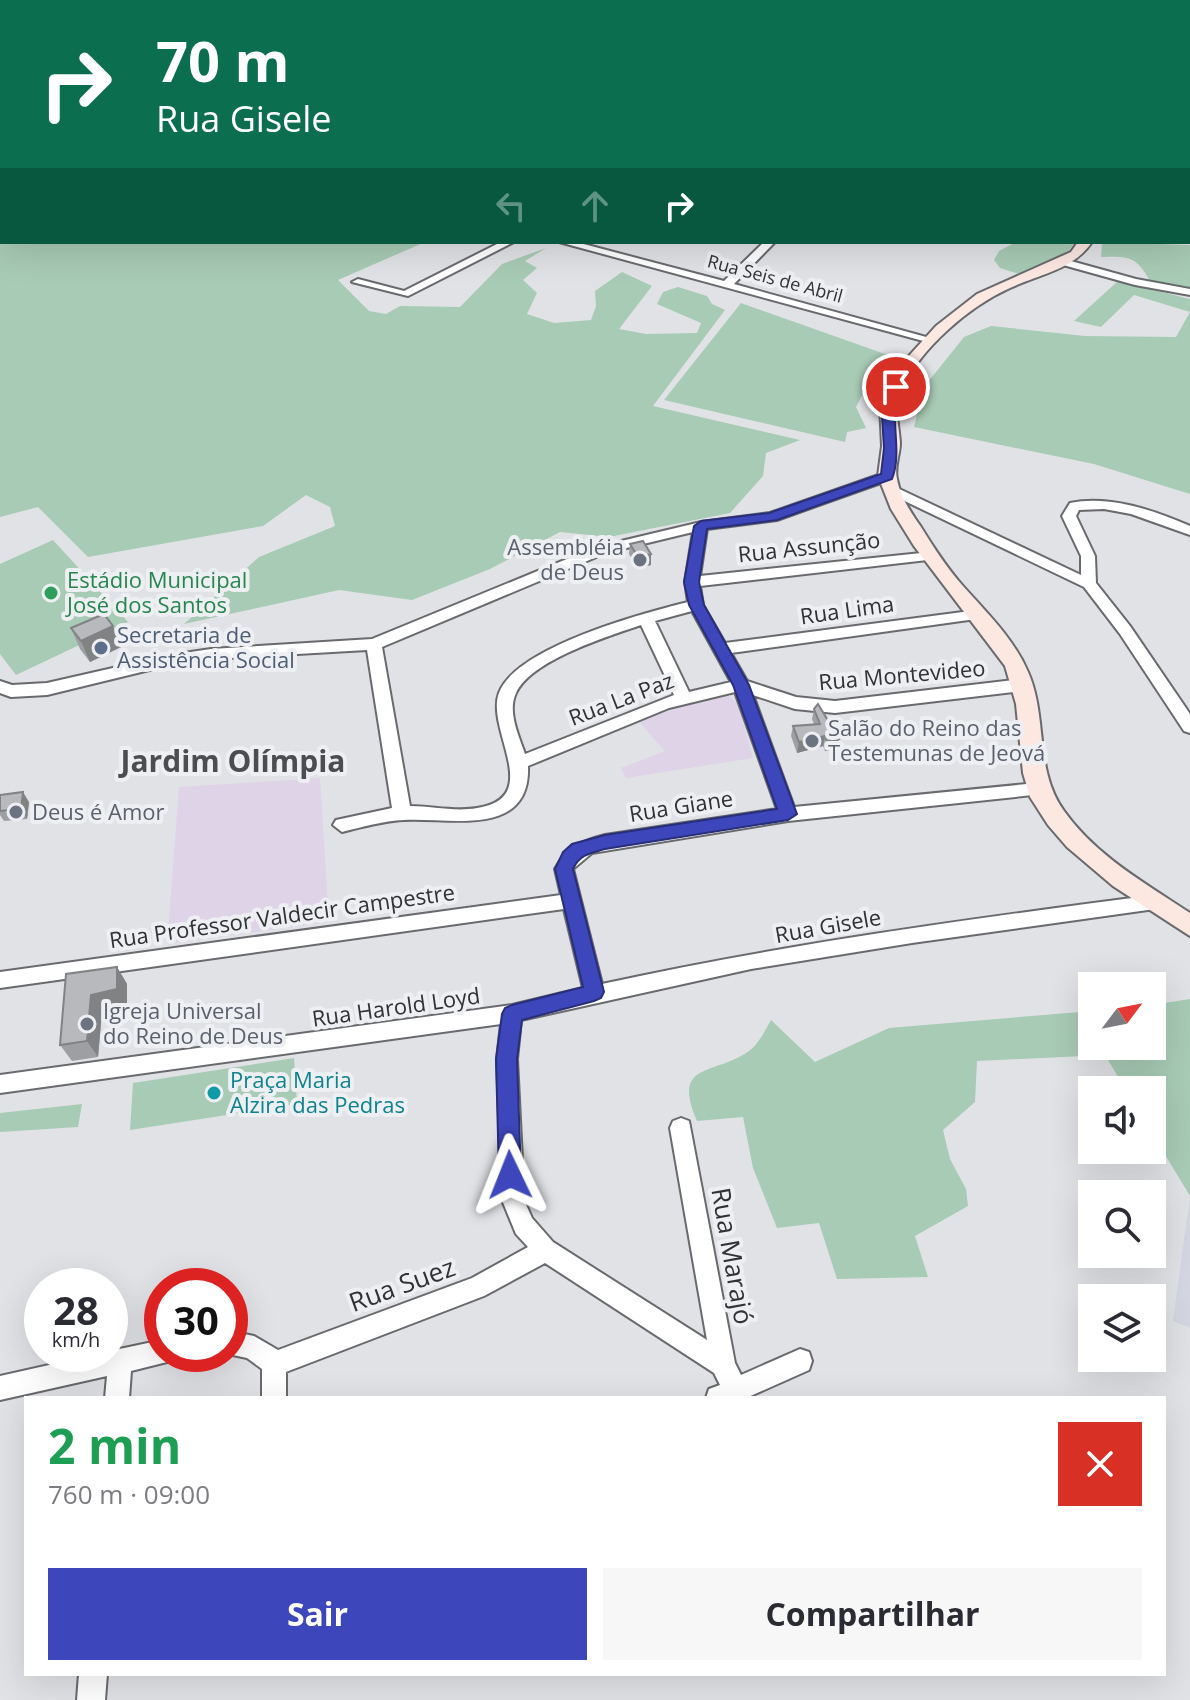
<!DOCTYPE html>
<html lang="pt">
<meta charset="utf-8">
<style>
:root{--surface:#fff;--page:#f7f7f7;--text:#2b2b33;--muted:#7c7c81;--accent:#3d47bb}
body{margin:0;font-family:"Open Sans",sans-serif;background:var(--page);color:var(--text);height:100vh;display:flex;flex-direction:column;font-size:30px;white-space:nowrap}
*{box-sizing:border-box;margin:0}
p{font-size:26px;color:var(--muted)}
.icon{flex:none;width:44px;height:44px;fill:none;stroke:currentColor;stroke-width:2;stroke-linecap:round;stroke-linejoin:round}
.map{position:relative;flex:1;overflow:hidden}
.sheet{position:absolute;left:24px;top:1396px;width:1142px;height:280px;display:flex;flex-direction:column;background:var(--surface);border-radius:0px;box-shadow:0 8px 32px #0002}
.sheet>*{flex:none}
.guide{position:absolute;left:0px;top:0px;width:1190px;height:244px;box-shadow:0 8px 32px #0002;background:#0b6e4f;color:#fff;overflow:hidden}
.needle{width:52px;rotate:58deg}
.tools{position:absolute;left:1078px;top:972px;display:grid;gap:16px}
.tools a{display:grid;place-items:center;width:88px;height:88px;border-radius:0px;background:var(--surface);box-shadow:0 8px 32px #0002;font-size:40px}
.speed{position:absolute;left:24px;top:1268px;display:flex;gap:16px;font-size:40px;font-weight:700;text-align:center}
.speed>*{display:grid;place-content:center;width:104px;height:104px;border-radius:50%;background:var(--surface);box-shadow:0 8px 32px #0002;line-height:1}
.speed small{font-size:20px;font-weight:400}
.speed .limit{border:12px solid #d22;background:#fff;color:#111}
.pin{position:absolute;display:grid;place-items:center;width:68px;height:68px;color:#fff;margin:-34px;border:4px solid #fff;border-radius:50%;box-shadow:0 2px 8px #0007}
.me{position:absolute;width:88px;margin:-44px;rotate:358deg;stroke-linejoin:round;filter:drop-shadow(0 0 6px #0008)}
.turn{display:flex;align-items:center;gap:28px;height:168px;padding:0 24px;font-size:36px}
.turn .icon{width:104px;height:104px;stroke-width:2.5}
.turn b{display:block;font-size:56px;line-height:68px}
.lanes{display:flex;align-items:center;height:76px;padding:0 24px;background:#0003;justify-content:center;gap:40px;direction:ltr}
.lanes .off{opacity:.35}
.round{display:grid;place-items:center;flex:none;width:84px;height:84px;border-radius:0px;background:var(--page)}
.summary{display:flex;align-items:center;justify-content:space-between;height:136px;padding:0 24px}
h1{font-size:48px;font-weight:700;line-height:60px;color:#1e9e55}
.cta{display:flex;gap:16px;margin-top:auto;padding:16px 24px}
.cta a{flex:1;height:92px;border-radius:0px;background:var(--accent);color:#fff;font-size:32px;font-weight:700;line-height:92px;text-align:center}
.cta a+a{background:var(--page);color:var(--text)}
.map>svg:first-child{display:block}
</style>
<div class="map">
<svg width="1190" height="1700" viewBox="0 0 1190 1700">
<rect width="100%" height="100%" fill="#e1e2e6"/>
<path fill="#d4d7e1" d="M1190 1196V1328L1173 1321Z"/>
<path fill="#dfd3e7" d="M716 696H729L738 704 753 758 626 778 621 768 665 751 638 721 677 705Z
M320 778 329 922 167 944 179 787Z"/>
<path fill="#a8cbb5" d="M0 71 2 242H425L338 280 369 311 386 314 400 306 460 307 502 264 546 248 525 261 537 268 523 280 537 293 527 314 554 323 591 320 596 306 595 291 622 272 652 286 619 329 646 334 697 333 701 323 657 304 663 292 678 287 707 296 712 304 725 310 653 406 800 440 766 453 763 476 730 513 609 537 560 532 490 569 412 600 339 590 184 624 259 557 335 526 330 507 306 495 263 526 88 557 38 507 0 517Z
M1016 242H1075L1068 252 1019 274 1000 268 994 260 999 251Z
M1102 242 1190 245V290L1151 283C1137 256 1129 256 1101 257Z
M1118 281 1190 299V494L1094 464 914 427 924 387 964 337 991 326 1085 336 1176 337 1190 312 1134 295 1101 327 1074 321Z
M741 303 885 354 906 356 879 383 867 386 856 407 866 428 847 432 845 442 664 400Z
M53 540 128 622 16 675 0 654V564Z
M1190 999V1196L1152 1133V1090H1126L1105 1055 977 1061 975 1102 943 1130 950 1159 966 1189 968 1206 915 1236 928 1277 837 1279 819 1223 777 1228 753 1168 743 1117 697 1121C671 1061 714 1076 749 1051 759 1044 765 1030 771 1020L815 1062 889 1028 1092 1011V1046H1152V1005Z
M294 1058 297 1104 130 1130 133 1083Z
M82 1104 78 1127 0 1132V1113Z"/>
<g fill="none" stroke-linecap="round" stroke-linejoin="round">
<defs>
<path id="street" d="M196 0H207L209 2H198Z
M498 0H506L497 2Z
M622 0H630V2H622Z
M806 0H814L816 2H808Z
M501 242H514L408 296 352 282 358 279 404 291Z
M559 242H576L724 281 764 242H775L734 284 937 340 927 342Z
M1060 258 1136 279 1190 289V295L1135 285 1056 263 1055 261Z
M887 472 894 476 892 479 777 520 707 529 700 576 931 552 938 556 936 559 700 586 703 605 725 643 978 610 983 612V618L731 653 747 681 796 697 835 701 1023 679 1031 685 1023 691 835 713 795 709 753 695 794 807 1037 783 1046 789 1043 794 788 821 592 853 573 869 602 984C785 944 969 919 1155 895L1162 898 1164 903 1162 908 912 943 751 969 521 1020 517 1059 524 1200 532 1218 553 1242 707 1340 670 1128 673 1121 681 1118 689 1121 735 1363 741 1375 800 1349 809 1352 812 1361 809 1370 746 1398H706L709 1389 720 1385 714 1373 545 1263 484 1296 286 1372V1398H262V1369L247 1358 228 1354H230V1331L254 1336 278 1350 472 1278 528 1247 516 1234 502 1200 497 1059 501 1024 0 1093V1075L512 1005 583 988 564 909 0 988V972L561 895 555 869C567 847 582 841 605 835L777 809 735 692 669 708 528 766C531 839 448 817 404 820 383 821 362 827 342 832L333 825 336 820 392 808 367 650 211 659 170 665 47 695 11 697 0 693V681L12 685 47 683 170 655 211 649 372 639 596 547 701 522 770 513ZM693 532 685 582 688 602C644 613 516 647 499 693 485 729 545 798 477 808 455 812 432 806 410 806L382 647 606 553ZM692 611 731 682 689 692 655 621ZM641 625 674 695 525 754C519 736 507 712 516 693 531 660 609 636 641 625Z
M893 486 1081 575V556L1062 516 1070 503C1110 495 1153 510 1190 526V535L1131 514 1104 509 1079 510 1076 516 1095 556 1096 583 1130 626 1190 714V733L1184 731 1120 634 1084 587 888 493V487Z
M162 1340V1354H173L171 1361 131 1371 129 1398H105L107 1376 0 1400V1376L98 1354H110V1351Z
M79 1674H107L105 1700H77Z"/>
<path id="secondary" d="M1188 28H1190L1188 35Z
M1078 242H1092C1073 270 1040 274 1010 288 968 307 921 348 901 390 893 408 899 424 900 443 900 455 894 467 897 479 900 496 911 513 921 527 934 548 947 568 963 586 987 613 1014 639 1028 672 1048 717 1034 770 1064 811 1095 855 1146 884 1190 913V936L1113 886 1067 847 1048 825 1030 797 1023 773 1016 704 1005 666 914 546 891 509 878 476 882 446 880 404 884 391 907 358 936 326 977 294 1071 252Z"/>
</defs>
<use href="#street" stroke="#696a6d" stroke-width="4"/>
<use href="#secondary" stroke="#696a6d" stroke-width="4"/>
<use href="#street" fill="#fff" fill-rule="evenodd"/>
<use href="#secondary" fill="#fce7e1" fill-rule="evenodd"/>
</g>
<path fill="#9e9fa3" d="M630 544 651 565 638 568 629 554Z
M71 628 121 647 90 662 80 649Z
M814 709 839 739 837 749 825 751 823 746 797 753 791 736 793 726 814 724 812 719Z
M0 795 29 802 27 819 4 821 0 815Z
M117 967 127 984V1006L102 1012 98 1057 72 1061 60 1045Z"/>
<path fill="#818284" d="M651 554V565L638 568V557Z
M113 626 121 647 90 662 81 641Z
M825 736 823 746 797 753 799 742Z
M839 739 837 749 825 751 827 741Z
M23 792 29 802 27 819 21 809Z
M117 967 127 984V1006L102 1012 98 1057 87 1041 91 995Z"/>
<path fill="#b8b9bd" stroke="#818284" stroke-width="2" d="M643 541 651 554 638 557 630 544Z
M104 614 113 626 81 641 71 628Z
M818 704 839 739 827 741 825 736 799 742 793 726 820 724 814 709Z
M23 792 21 809 0 811V795Z
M117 967V989L91 995 87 1041 60 1045 66 974Z"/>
<path fill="#3d47bb" stroke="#282e7a" stroke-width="2" d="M892 384 902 387C886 414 904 448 892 479L777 520 707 529 699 582 704 605 749 685 797 814 788 820 605 849C591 853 580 854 573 869L604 992 601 998 594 1001 522 1020 517 1059 521 1175 518 1183 510 1186 502 1183 499 1175 496 1059 502 1014 505 1008 512 1005 583 987 555 869 563 852 572 844 605 835 777 809 733 685 689 605 684 582 694 526 701 521 769 513 881 474 884 448 881 401Z"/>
<g fill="#6b7280" stroke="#eeeff3" stroke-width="3">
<circle cx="640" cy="560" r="8"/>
<circle cx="812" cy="741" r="8"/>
<circle cx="16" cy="812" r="8"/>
<circle cx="87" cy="1024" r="8"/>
</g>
<circle fill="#2e9e5b" stroke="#eeeff3" stroke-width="3" cx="51" cy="593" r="8"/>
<circle fill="#5c6f8a" stroke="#eeeff3" stroke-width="3" cx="101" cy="648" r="8"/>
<circle fill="#0f9aa8" stroke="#eeeff3" stroke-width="3" cx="214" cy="1093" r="8"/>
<g text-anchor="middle" stroke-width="8" stroke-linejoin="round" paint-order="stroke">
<g font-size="18" fill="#313233" stroke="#eeeff3">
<text transform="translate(775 279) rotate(15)" y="6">Rua Seis de Abril</text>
</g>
<g font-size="22" fill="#5b616d" stroke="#eeeff3" text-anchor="start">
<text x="624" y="555" text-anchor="end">Assembléia<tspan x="624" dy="25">de Deus</tspan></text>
<text x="828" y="736">Salão do Reino das<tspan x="828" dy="25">Testemunas de Jeová</tspan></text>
<text x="32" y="820">Deus é Amor</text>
<text x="103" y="1019">Igreja Universal<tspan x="103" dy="25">do Reino de Deus</tspan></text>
</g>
<g font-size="22" fill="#313233" stroke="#eeeff3">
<text transform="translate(809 547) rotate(-6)" y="8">Rua Assunção</text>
<text transform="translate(847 610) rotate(-8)" y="8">Rua Lima</text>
<text transform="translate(902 675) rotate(-5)" y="8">Rua Montevideo</text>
<text transform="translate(621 699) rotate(-21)" y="8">Rua La Paz</text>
<text transform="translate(681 806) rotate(-9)" y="8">Rua Giane</text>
<text transform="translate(282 916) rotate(-8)" y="8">Rua Professor Valdecir Campestre</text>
<text transform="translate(828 926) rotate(-10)" y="8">Rua Gisele</text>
<text transform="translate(396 1007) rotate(-8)" y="8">Rua Harold Loyd</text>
</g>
<g font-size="22" fill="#27864d" stroke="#eeeff3" text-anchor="start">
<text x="67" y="588">Estádio Municipal<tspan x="67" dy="25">José dos Santos</tspan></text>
</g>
<g font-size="22" fill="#4e5e75" stroke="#eeeff3" text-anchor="start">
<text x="117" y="643">Secretaria de<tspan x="117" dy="25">Assistência Social</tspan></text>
</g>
<g font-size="22" fill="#0d838f" stroke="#eeeff3" text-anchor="start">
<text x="230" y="1088">Praça Maria<tspan x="230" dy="25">Alzira das Pedras</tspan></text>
</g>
<g font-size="26" fill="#313233" stroke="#eeeff3">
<text transform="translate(732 1256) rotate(80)" y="9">Rua Marajó</text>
<text transform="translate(402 1285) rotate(-20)" y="9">Rua Suez</text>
</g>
<g font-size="30" font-weight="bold" fill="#4c4d50" stroke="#eeeff3">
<text x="233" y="772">Jardim Olímpia</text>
</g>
</g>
</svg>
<div class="tools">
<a><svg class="needle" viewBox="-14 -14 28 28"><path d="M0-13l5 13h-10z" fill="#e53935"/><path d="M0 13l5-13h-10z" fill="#7c7c81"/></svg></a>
<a><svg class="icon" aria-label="sound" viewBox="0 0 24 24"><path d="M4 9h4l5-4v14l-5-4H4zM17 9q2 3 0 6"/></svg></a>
<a><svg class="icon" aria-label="search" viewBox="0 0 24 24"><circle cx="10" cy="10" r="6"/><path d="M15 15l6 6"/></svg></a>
<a><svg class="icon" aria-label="layers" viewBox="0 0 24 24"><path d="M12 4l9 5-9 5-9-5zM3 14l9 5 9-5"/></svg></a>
</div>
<div class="speed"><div>28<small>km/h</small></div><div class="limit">30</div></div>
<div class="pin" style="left:896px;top:387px;background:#d93025"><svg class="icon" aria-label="arrive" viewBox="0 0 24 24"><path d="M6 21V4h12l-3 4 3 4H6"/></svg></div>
<svg class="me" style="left:510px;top:1175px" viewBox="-20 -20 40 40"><path d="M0-17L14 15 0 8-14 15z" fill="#3d47bb" stroke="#fff" stroke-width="4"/></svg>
<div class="guide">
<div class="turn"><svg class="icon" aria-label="right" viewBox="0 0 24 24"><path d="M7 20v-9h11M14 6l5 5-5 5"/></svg><div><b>70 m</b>Rua Gisele</div></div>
<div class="lanes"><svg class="icon off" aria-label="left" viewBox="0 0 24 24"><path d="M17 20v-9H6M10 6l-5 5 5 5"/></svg><svg class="icon off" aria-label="ahead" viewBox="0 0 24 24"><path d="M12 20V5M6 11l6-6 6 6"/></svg><svg class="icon" aria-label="right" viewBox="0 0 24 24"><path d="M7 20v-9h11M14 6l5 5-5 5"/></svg></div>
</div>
<section class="sheet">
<div class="summary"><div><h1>2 min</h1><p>760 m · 09:00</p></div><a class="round" style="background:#d93025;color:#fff"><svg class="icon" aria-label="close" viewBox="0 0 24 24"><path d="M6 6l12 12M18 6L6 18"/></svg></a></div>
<div class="cta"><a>Sair</a><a>Compartilhar</a></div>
</section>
</div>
